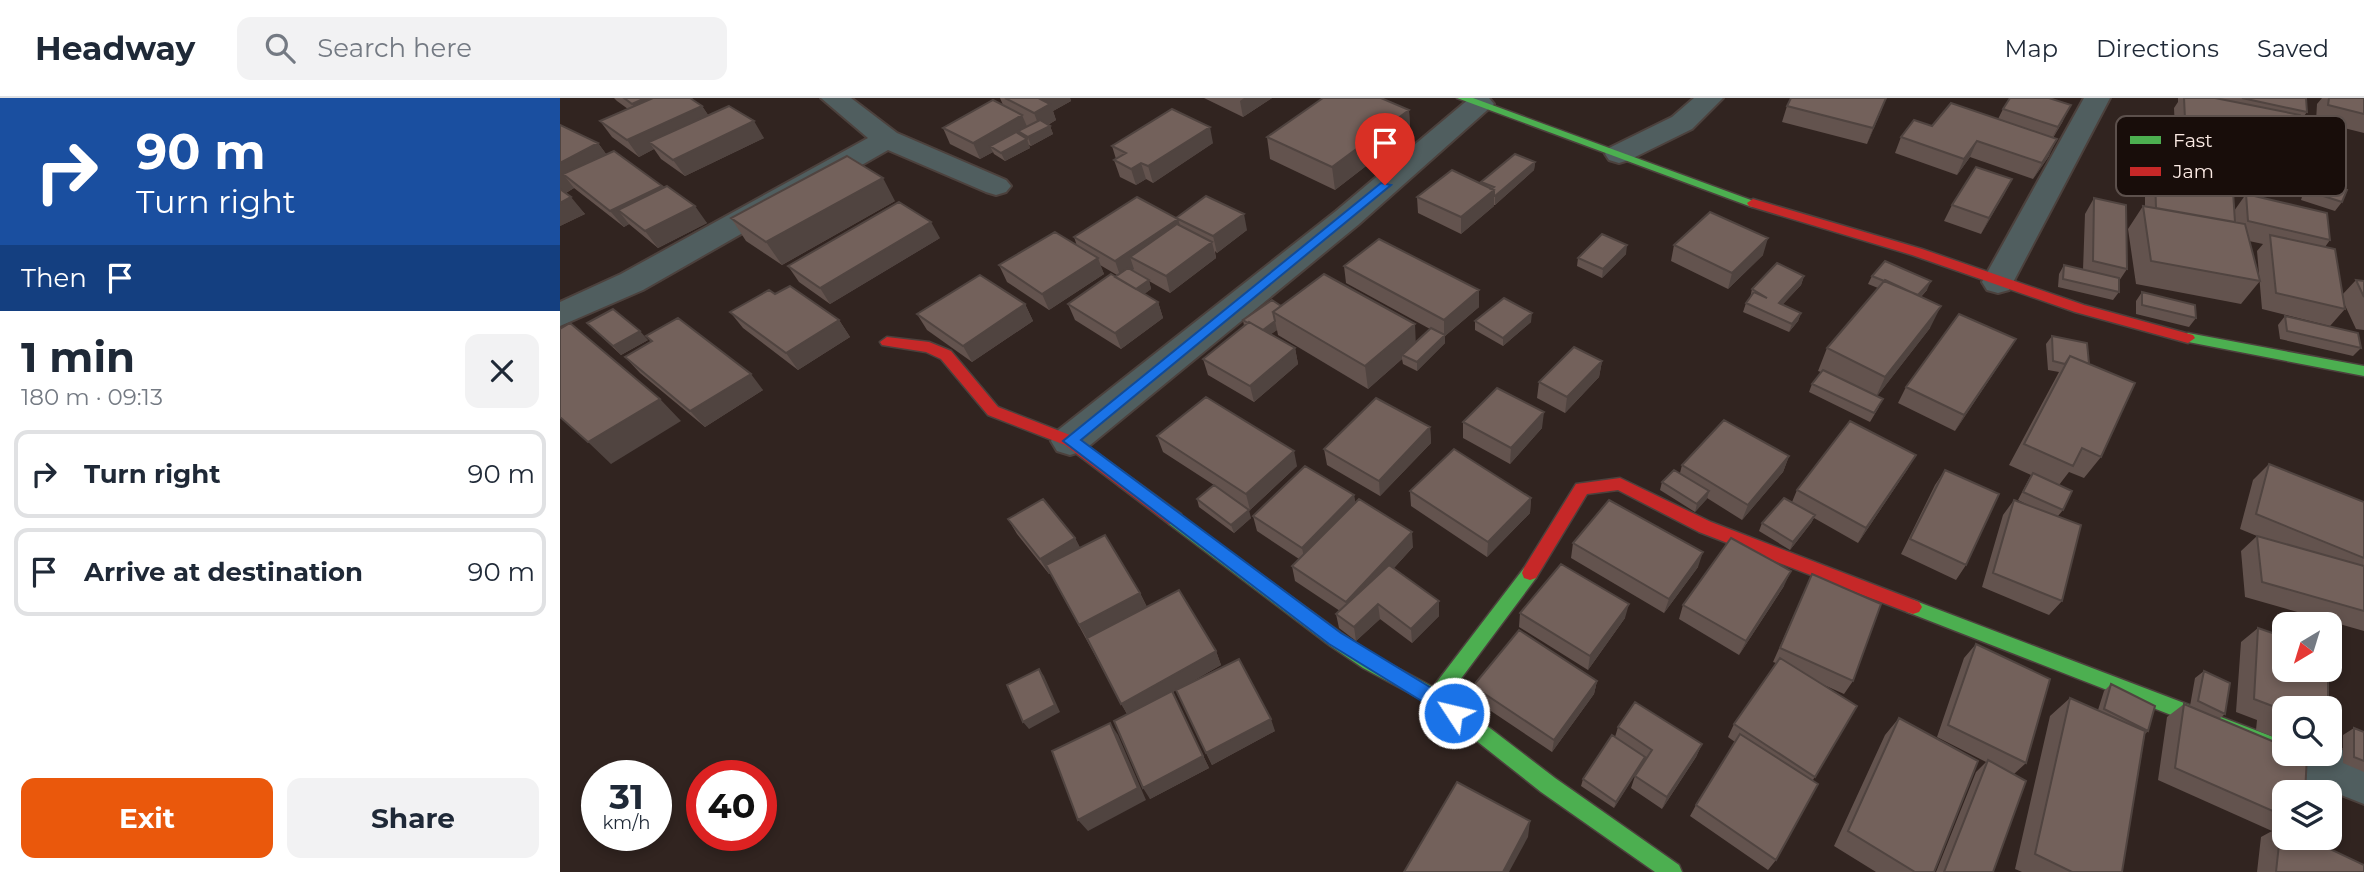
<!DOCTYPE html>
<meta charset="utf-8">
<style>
:root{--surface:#fff;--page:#f2f2f3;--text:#1f2937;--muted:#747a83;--line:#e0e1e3;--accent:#ea580c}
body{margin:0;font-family:Montserrat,sans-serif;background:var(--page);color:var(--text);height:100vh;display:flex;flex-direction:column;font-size:26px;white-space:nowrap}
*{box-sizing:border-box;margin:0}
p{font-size:23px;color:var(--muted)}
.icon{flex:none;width:38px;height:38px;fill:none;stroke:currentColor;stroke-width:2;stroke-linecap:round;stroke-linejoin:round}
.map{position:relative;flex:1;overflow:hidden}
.panel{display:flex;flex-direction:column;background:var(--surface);width:560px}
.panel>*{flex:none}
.top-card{background:#1a4fa0;color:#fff;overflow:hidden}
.needle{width:46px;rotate:218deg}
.controls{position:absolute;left:1712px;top:514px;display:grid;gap:14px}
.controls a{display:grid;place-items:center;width:70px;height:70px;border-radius:14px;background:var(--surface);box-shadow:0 4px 10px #0003;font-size:35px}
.speed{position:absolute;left:21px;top:662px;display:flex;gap:14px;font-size:35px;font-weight:700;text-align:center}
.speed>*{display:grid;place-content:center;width:91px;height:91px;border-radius:50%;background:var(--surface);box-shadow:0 4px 10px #0003;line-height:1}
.speed small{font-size:18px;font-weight:400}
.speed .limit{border:10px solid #d22;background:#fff;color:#111}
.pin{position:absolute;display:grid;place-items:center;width:60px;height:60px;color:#fff;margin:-72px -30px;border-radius:50% 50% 50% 0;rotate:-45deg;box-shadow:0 0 7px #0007}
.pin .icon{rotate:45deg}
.me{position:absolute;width:77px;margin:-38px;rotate:305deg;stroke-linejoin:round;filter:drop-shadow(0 0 5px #0008)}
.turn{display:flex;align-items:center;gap:24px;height:147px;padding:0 21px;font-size:32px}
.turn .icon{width:91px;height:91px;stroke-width:2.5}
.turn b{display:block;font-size:49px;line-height:60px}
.then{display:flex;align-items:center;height:66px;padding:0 21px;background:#0003;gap:14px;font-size:26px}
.round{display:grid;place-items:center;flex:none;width:74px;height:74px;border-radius:14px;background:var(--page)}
.summary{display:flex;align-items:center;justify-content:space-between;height:119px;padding:0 21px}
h1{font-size:42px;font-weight:700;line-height:52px}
.primary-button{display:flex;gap:14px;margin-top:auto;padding:14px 21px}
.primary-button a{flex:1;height:80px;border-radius:14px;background:var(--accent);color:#fff;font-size:28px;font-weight:700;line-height:80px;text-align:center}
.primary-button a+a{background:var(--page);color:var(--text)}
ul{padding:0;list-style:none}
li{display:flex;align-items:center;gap:21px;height:88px;margin:0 14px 10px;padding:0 7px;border:4px solid var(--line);border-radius:14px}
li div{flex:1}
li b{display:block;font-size:26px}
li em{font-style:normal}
header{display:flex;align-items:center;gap:42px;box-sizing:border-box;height:98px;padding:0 35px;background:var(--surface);border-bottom:2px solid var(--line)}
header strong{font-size:33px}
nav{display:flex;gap:38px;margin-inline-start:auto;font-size:24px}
.search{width:490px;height:63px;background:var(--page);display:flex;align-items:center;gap:18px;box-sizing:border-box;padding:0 24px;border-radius:14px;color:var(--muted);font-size:26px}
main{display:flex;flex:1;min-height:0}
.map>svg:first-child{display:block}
</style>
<header>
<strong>Headway</strong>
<div class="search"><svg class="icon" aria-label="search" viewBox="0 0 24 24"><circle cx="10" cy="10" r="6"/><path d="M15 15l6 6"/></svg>Search here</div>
<nav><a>Map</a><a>Directions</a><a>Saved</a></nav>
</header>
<main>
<section class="panel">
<div class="top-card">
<div class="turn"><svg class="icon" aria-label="right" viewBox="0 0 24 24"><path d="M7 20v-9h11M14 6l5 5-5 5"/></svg><div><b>90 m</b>Turn right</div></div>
<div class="then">Then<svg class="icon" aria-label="arrive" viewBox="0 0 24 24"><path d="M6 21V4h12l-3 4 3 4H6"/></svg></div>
</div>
<div class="summary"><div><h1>1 min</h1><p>180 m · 09:13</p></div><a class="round"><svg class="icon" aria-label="close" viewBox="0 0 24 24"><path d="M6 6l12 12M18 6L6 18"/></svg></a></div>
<ul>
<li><svg class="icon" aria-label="right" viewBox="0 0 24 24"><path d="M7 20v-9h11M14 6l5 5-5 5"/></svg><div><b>Turn right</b></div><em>90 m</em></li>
<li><svg class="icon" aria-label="arrive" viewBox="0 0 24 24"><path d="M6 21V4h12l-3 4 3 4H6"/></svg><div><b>Arrive at destination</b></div><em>90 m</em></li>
</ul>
<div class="primary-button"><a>Exit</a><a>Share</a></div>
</section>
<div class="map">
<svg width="1804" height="774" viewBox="0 0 1804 774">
<rect width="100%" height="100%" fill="#312420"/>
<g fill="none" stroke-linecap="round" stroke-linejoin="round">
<defs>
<path id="street" d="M261 0H291L337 35 446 82 451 88 446 94 436 97 426 94 328 52 83 192 0 228V204L61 176 308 40Z
M910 0H929L934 6 798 127 523 353 510 357 497 353 491 343 497 333 776 113Z
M1134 0H1163L1132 31 1069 62 1059 65 1049 62 1045 56 1049 50 1112 19Z
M1524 0H1550L1449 192 1438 195 1427 192 1422 184Z
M1724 638V656H1769V647L1804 660V706L1718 672 1711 656 1718 640Z"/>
<path id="fast" d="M897 0H913L1199 105 1193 109 1189 108Z
M1628 235 1804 268V278L1623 243 1621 240Z
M615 414 781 535 815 558 873 589 964 470 970 468 976 470 978 475 976 480 888 598 995 680 1119 767 1122 774H1095L981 694 870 606 803 570 769 547 609 426 607 421 609 416Z
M1353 502 1724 643V656H1732L1724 661 1347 514 1344 509 1347 504Z"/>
<path id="jam" d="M1193 101 1362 151 1524 207 1633 237 1635 240 1628 245 1515 214 1352 157 1189 108 1187 105Z
M327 239 369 244 391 253 438 309 515 339 621 416 623 421 621 426H609L505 347 428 317 381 261 366 254 322 247 320 244Z
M1060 380 1151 424 1359 504 1362 509 1359 514 1353 516 1347 514 1139 434 1058 392 1027 396 976 480 970 482 964 480 962 475 964 470 1016 386Z"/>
</defs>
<use href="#street" stroke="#4c413d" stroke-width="4"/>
<use href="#fast" stroke="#4c413d" stroke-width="3"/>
<use href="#jam" stroke="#4c413d" stroke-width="3"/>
<use href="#street" fill="#505e5f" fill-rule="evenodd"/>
<use href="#fast" fill="#4caf50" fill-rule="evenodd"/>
<use href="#jam" fill="#c62828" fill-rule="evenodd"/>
</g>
<path fill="#63534e" d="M54 0H133L131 1 142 8 148 17 204 40 125 78 101 61 94 51 79 59 52 39 40 23 68 11 57 3Z
M440 0H510L511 3 493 13 496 22 488 27 490 28 493 36 471 48 469 47 470 50 445 63 434 56 433 54 420 61 390 46 383 30 443 7Z
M644 0H712L683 19Z
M1326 0 1307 46 1222 24 1227 8Z
M1618 0H1746L1747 14 1741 22 1745 45 1733 61 1684 52 1681 78 1670 93 1674 113 1686 96 1770 142 1765 149 1782 197 1796 182 1804 183V232L1796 231 1783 203 1785 211 1770 228 1702 211 1697 153 1703 146 1689 143 1700 183 1681 206 1576 186 1568 131 1583 108 1585 109V93L1595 77 1654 89 1594 71 1602 48 1613 31 1615 32 1614 10 1618 4Z
M1762 0H1804V35L1756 23 1757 6Z
M1443 11 1503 23 1493 40 1489 58 1473 81 1410 59 1397 77 1335 55 1341 39 1372 28 1438 21Z
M849 12 850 34 775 92 710 61 707 39Z
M0 27 38 45 46 56 102 88 147 125 98 150 69 126 64 129 14 90 6 95 25 116 0 128Z
M653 45 593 85 586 81 576 87 560 79 554 62 556 61 552 48Z
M975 64 974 72 935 107H934V108L901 136 858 115 857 99 921 86V84Z
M1452 81 1421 136 1384 123 1392 107Z
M1752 81 1782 104 1775 113 1741 102 1745 89Z
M1534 100 1567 171 1559 183V194L1553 202 1498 189 1499 176 1504 167 1523 172 1525 116Z
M335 103 222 167 186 143 171 120Z
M616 120 687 132 657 155 655 153 656 160 610 195 589 183 591 191 584 196 598 204 603 220 561 251 515 222 508 206 557 177 540 167 544 176 489 212 447 184 439 167 517 148 514 139Z
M380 140 270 206 239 184 228 168Z
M1114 147 1203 157 1168 191 1111 163Z
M1066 156 1042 180 1017 168 1018 160Z
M784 168 919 192V209L885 238V245L857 273 843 266 842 261 808 291 718 237 717 232 711 236 735 250 738 266 694 304 648 277 643 261 684 228 683 222 721 208 856 244 870 231 786 185Z
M1244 178 1241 187 1222 207 1241 215 1238 223 1229 234 1183 214 1186 205 1190 200 1192 191Z
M1312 178 1367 192 1361 199 1370 230 1317 298 1319 309 1310 324 1249 294 1252 286 1261 274 1258 273 1267 250 1318 190 1308 186Z
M1582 194 1636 220 1629 229 1576 216V203Z
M465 206 473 223 412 264 367 232 357 216Z
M170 214 279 222 290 239 238 272 183 230Z
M1725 218 1801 250 1793 258 1720 241 1718 227Z
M915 223 971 224 943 248 915 232Z
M27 225 88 242 61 257Z
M86 238 203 292 145 329 80 275 65 259 91 244Z
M1492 238 1527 245 1541 359 1524 380 1509 374 1499 387 1503 412 1498 418 1502 503 1489 517 1422 489 1443 417 1454 402 1472 409 1458 402 1471 377 1449 367 1499 274 1488 272 1486 246Z
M1456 241 1395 333 1338 305 1346 289Z
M1042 263 1039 279 1005 315 977 300 979 284Z
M903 324 982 330 950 366 903 340Z
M870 329 871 345 820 398 767 367 764 351Z
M597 338 737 368 690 412 668 397 691 420 674 435 639 409 637 401 654 387 603 354Z
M1356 357 1347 372 1298 445 1254 420 1251 425 1230 452 1199 433 1202 425 1232 404 1237 392Z
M1229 358 1223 374 1182 422 1147 400 1135 414 1100 392 1102 384 1120 375 1122 367Z
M1709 366 1804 404V533L1685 499 1681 453 1697 438 1680 431 1693 382Z
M1385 372 1406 467 1396 482 1341 456 1375 387Z
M850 393 971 400 970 415 927 459 851 408Z
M794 397 795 405 853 449 834 470 879 503V518L852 545 820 521 796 543 779 530 776 516 780 513 735 483 732 468 739 461 697 433 693 418Z
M448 421 515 440 520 450 580 495 587 509 656 553 661 567 617 592 715 633 652 667 616 592 613 594 649 670 590 701 567 616 490 475 489 476 457 436Z
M1013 445 1138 469 1104 515 1011 460Z
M1252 476 1293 583 1284 596 1264 587 1297 608 1253 682 1216 762 1208 772 1130 718 1136 707 1175 644 1168 639 1174 626 1216 565 1213 564Z
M1224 488 1179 557 1119 521 1123 507Z
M960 515 1065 520 1028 572 959 529Z
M1698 530 1724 611V643L1696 632 1697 622 1676 614 1681 544Z
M1416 546 1466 665 1454 676 1433 774H1376L1416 674 1426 664 1377 639 1404 560Z
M1644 573 1665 616 1659 621 1724 695V740L1804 774H1697L1701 739 1712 733 1598 682 1607 619 1624 606 1630 608 1635 580Z
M1037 583 1034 596 992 654 913 601V588Z
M1551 586 1588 633 1585 636 1562 774H1462L1455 771 1490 618 1510 600 1538 612 1544 593Z
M1339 620 1374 774H1316L1274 748 1325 637Z
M1058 629 1142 646 1136 659 1102 711 1071 690 1075 678 1085 663 1084 662 1054 710 1021 688 1023 681 1055 639Z
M1794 630 1804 634V674L1783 665V637Z"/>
<path fill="#504440" d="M85 0H133L84 22 72 6Z
M481 0H510L511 3 493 13 496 22 480 31 474 15Z
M684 0H712L683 19 680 3Z
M1326 0 1320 16 1307 46 1313 30Z
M1511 7 1503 23 1489 45 1498 29Z
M142 8 153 24 89 44 94 51 79 59 67 42Z
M849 12 850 34 775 92 772 69Z
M462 17 469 33H458L460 38 430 48 433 54 420 61 413 45Z
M194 23 204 40 125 78 113 62Z
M490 28 493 36 471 48 468 39Z
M650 29 653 45 593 85 588 68Z
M467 41 470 50 445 63 441 55Z
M1497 41 1489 58 1473 81 1482 65Z
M1417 43 1410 59 1397 77 1404 61Z
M38 45 55 68 3 76 14 90 0 98V65Z
M975 64 974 72 935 107V98Z
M581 65 586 81 576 87 571 71Z
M323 80 335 103 222 167 206 144Z
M1452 81 1444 97 1421 136 1429 120Z
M102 88 114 104 58 112 69 126 64 129 50 113Z
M934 92V108L901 136V119Z
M11 99 25 116 0 128V105Z
M135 108 147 125 98 150 85 133Z
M684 116 687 132 657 155 653 138Z
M618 121 623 137 570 159 574 171 561 180 555 163Z
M371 124 380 140 270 206 260 190Z
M1208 140 1203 157 1168 191 1172 175Z
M652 144 656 160 610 195 606 178Z
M1067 147 1066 156 1042 180 1043 171Z
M538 160 544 176 489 212 482 196Z
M1244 178 1241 187 1216 214 1219 205Z
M589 182 591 191 578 201 575 192Z
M1371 183 1367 192 1353 207 1357 198Z
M919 192V209L885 238V245L857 273V264L884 237V222Z
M598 204 603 220 561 251 555 235Z
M465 206 473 223 412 264 403 248Z
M1381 208 1370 230 1315 301 1325 279Z
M972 215 971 224 943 248V240Z
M1241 215 1238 223 1229 234 1232 226Z
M279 222 290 239 238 272 226 255Z
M715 223 717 232 702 242 700 234Z
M855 226 856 249 842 257V261L808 291 805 268Z
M80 233 88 242 61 257 53 248Z
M1456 241 1446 257 1395 333 1404 317Z
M735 250 738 266 694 304 690 288Z
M1042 263 1039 279 1005 315 1007 299Z
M191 276 203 292 145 329 130 313Z
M100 301 121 323 51 366 28 344Z
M984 314 982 330 950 366 951 350Z
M870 329 871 345 820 398 819 383Z
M734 353 737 368 690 412 686 396Z
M1356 357 1347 372 1298 445 1306 430Z
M1229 358 1223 374 1182 422 1188 407Z
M1149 393 1147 401 1135 414 1137 406Z
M794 397 796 413 745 464 742 450Z
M971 400 970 415 927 459 928 444Z
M689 412 691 420 674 435 671 427Z
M1255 417 1251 425 1230 452 1233 444Z
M852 434 853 449 789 519 786 504Z
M515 440 523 455 489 476 480 461Z
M1143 454 1138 469 1104 515 1109 501Z
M1231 473 1224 488 1179 557 1186 543Z
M580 495 587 509 527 541 519 527Z
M879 503V518L852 545 851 531Z
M818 506 820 521 796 543 794 529Z
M1069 506 1065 520 1028 572 1030 558Z
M656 553 661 567 613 594 649 670 590 701 583 690 569 619 561 606Z
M479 571 484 578 500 614 469 631 463 624Z
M1037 583 1034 596 992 654 994 642Z
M711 621 715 633 652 667 646 655Z
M550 625 558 637 586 702 528 733 518 722Z
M1142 646 1136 659 1102 711 1107 699Z
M1085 659 1083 665 1054 710 1056 704Z
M970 723 968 739 949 774H943Z"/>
<path fill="#73615b" stroke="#504440" stroke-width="2" d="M64 0H85L72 6Z
M93 0H130L142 8 67 42 40 23Z
M445 0H481L480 1 490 6 474 15Z
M763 0H821L849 12 772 69 707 39Z
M1231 0H1326L1313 30 1227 8Z
M1450 0H1489L1511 7 1498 29 1443 11Z
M1624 0H1655L1740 17 1745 45 1625 21Z
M1682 0H1746L1747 14Z
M1769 0H1804V16L1768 7Z
M433 2 462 17 413 45 383 30Z
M1391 5 1497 41 1482 65 1417 43 1404 61 1341 39 1354 22 1372 28Z
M169 8 194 23 113 62 89 44Z
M612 11 650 29 588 68 581 65 571 71 554 62 566 55 552 48Z
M480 22 490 28 468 39 458 33Z
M0 27 38 45 0 65Z
M456 34 467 41 441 55 430 48Z
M54 53 102 88 50 113 3 76Z
M955 56 975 64 935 98H934V92L931 91 934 89 921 84Z
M287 58 323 80 206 144 171 120Z
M1416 69 1452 81 1429 120 1392 107Z
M892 72 934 92 901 119 857 99Z
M1595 77 1673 93 1675 124 1596 110Z
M1752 81 1787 92 1782 104 1748 93Z
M107 88 135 108 85 133 58 112Z
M0 91 11 99 0 105Z
M1686 96 1767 115 1770 142 1688 123Z
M646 98 684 116 653 138 616 120Z
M577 99 618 121 555 163 514 139Z
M1534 100 1566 107 1567 171 1533 163Z
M339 104 371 124 260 190 228 168Z
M1583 108 1685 126 1700 183 1591 163Z
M1150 114 1208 140 1172 175 1114 147Z
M617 126 652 144 606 178 570 159Z
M495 134 538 160 482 196 439 167Z
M1042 136 1067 147 1043 171 1018 160Z
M1710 137 1775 151 1785 211 1716 195Z
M819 141 919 192 884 222 784 168Z
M1325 163 1371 183 1358 197 1312 178Z
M1217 165 1244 178 1219 205 1241 215 1232 226 1186 205 1194 194 1207 200 1192 191Z
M1504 167 1559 180V194L1503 181Z
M568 170 589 182 576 191 555 179Z
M551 176 598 204 555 235 508 206Z
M764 176 855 226 805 268 713 214Z
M420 177 465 206 403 248 357 216Z
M1325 182 1381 208 1325 279 1267 250Z
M1796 182 1804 183V199Z
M230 188 279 222 226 255 170 214 209 192 215 196Z
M1582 194 1635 207 1636 220 1582 207Z
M944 200 972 215 943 240 915 223Z
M712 202 721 208 713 214 715 223 703 232 689 224 688 225 683 222Z
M53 211 80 233 53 248 27 225Z
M1399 216 1456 241 1404 317 1346 289Z
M1725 218 1798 235 1801 250 1727 233Z
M118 220 191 276 130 313 65 259 92 243 86 238Z
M689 224 735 250 690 288 643 261Z
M10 225 100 301 28 344 0 319V231Z
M871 230 885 237 857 264 842 257Z
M1492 238 1527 245 1529 266 1510 258 1505 266 1493 263Z
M1014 249 1042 263 1007 299 979 284Z
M1510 258 1575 285 1541 359 1522 350 1513 368 1464 346Z
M1263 272 1323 301 1314 315 1252 286Z
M937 290 984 314 951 350 903 324Z
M646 299 734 353 686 396 597 338Z
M816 300 870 329 819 383 764 351Z
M1164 322 1229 358 1188 407 1122 367Z
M1290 323 1356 357 1306 430 1237 392Z
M894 351 971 400 928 444 850 393Z
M1709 366 1804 404V460L1696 416Z
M745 368 794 397 742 450 693 418Z
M1114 372 1149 393 1137 406 1102 384Z
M1385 372 1439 396 1406 467 1350 441Z
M1473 375 1512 393 1503 412 1463 394Z
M654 387 689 412 671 427 637 401Z
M1224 400 1255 417 1233 444 1202 425Z
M483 401 515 440 480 461 448 421Z
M799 401 852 434 786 504 732 468Z
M1049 402 1143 454 1109 501 1013 445Z
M1454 402 1521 427 1502 503 1433 475Z
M545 437 580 495 519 527 486 467Z
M1697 438 1804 468V513L1702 484Z
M1171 440 1231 473 1186 543 1123 507Z
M1001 466 1069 506 1030 558 960 515Z
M829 467 879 503 851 531 818 506 794 529 776 516Z
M1252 476 1321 506 1293 583 1220 550Z
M619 492 656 553 561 606 527 540Z
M1698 530 1724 539V572H1768V611H1724V623L1715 619V609L1694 601Z
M959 532 1037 583 994 642 913 588Z
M1416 546 1490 581 1466 665 1388 627Z
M1220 560 1297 608 1255 679 1174 626Z
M679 561 711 621 646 655 616 592Z
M479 571 495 607 463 624 447 587Z
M1644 573 1670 585 1665 616 1638 603Z
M1551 586 1595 608 1588 633 1544 611Z
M612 593 643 658 583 690 554 623Z
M1510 600 1585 633 1562 774H1512L1475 756Z
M1075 604 1142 646 1107 699 1075 678 1092 652 1058 629Z
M1624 606 1724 648V656H1743L1747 658 1745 695H1724V718L1615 670Z
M1339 620 1418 663 1374 774H1355L1288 733Z
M550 625 578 690 518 722 492 653Z
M1794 630 1804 634V663L1794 659Z
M1180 636 1258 686 1216 762 1136 707Z
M1052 637 1085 659 1056 704 1023 681Z
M1428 662 1466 683 1433 774H1384Z
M897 684 970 723 943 774H844Z
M1721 728 1724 729V740H1747L1804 767V774H1716Z"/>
<path fill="#1a73e8" stroke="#114b97" stroke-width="2" d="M821 85 831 87 521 342 781 535 901 608 904 615 901 621 894 623 769 546 503 343Z"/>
<rect x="1556" y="18" width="230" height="80" rx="10" fill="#180d0a" stroke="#5c504c" stroke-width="2"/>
<rect x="1570" y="38" width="31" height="8" fill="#4caf50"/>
<rect x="1570" y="69" width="31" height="9" fill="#c62828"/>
<g font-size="19" fill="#fcebe5">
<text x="1613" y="49">Fast</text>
<text x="1613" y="80">Jam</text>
</g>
</svg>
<div class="controls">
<a><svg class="needle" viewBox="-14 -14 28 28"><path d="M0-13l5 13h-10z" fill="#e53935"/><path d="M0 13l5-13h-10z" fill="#747a83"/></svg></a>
<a><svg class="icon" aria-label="search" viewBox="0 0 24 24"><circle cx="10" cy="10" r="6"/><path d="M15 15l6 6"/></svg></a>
<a><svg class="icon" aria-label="layers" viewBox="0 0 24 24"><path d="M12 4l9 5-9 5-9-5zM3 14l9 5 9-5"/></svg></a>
</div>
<div class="speed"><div>31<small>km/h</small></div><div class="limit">40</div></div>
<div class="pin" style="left:825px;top:87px;background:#d93025"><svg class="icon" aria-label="arrive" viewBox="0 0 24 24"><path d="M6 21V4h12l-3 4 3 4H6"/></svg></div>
<svg class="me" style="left:894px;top:615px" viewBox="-20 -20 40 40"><circle r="17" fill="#1a73e8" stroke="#fff" stroke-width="3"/><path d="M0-11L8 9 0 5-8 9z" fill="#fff"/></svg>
</div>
</main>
